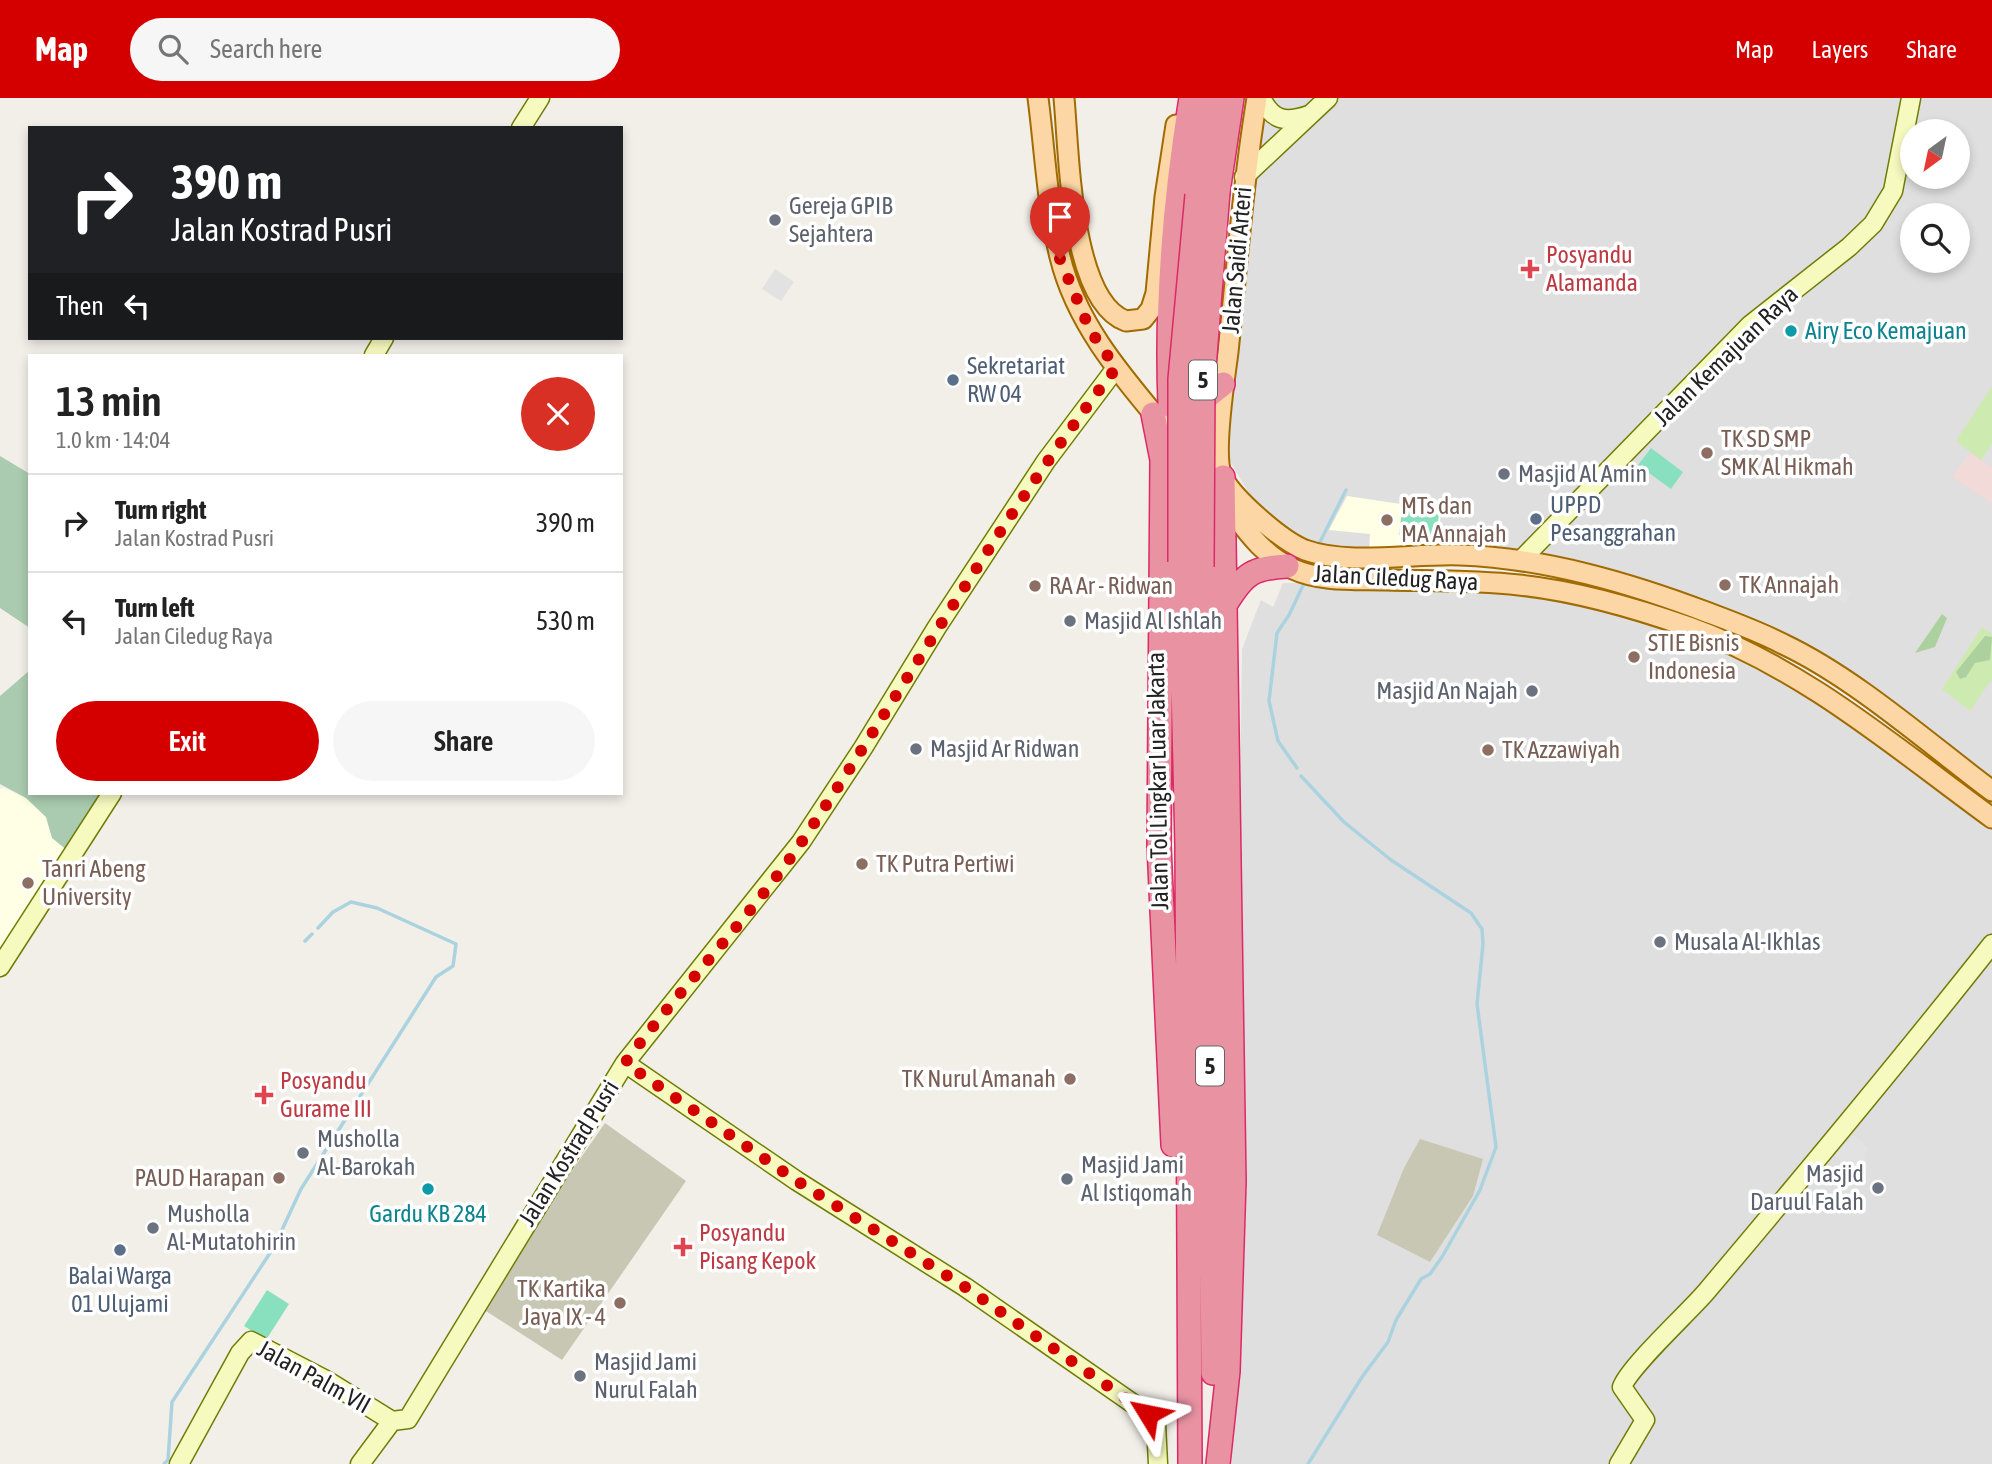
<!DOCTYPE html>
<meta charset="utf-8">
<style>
:root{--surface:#fff;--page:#f6f6f6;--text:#222;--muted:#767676;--line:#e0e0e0;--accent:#d40000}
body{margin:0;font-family:"Asap Condensed",sans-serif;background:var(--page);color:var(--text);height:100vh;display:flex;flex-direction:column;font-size:26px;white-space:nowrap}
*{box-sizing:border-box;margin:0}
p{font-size:23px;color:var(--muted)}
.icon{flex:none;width:38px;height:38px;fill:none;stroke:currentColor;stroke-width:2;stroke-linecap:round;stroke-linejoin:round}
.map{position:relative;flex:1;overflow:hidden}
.panel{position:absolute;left:28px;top:256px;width:595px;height:441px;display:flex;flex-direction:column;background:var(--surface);border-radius:0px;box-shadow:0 4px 10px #0003}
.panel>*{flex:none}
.banner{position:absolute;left:28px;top:28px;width:595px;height:214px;border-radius:0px;box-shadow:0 4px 10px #0003;background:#202124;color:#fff;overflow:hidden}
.needle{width:46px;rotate:213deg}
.controls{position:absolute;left:1900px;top:21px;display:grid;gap:14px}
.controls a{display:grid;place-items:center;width:70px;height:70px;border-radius:50%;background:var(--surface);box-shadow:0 4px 10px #0003;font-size:35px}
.pin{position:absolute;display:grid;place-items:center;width:60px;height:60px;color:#fff;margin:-72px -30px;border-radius:50% 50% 50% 0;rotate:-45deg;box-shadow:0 0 7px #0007}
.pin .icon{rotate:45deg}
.me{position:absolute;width:77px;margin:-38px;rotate:305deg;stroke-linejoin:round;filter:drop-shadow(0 0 5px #0008)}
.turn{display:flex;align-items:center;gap:24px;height:147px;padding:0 28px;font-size:32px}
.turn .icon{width:91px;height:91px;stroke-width:2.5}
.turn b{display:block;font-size:49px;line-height:60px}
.then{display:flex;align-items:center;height:66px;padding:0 28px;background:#0003;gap:14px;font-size:26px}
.round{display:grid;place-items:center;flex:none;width:74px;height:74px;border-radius:37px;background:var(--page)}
.head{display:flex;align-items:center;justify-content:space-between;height:119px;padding:0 28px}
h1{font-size:42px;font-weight:600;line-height:52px}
.primary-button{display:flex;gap:14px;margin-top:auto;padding:14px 28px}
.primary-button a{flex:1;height:80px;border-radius:42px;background:var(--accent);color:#fff;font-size:28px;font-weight:600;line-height:80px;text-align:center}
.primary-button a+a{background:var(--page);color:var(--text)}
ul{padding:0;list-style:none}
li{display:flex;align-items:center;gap:21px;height:98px;padding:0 28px;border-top:2px solid var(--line)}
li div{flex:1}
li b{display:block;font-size:26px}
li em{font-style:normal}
header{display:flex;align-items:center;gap:42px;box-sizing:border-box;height:98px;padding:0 35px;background:var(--accent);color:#fff}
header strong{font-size:33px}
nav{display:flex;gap:38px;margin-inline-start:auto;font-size:24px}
.search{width:490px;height:63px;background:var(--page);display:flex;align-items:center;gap:18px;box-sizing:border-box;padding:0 24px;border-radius:38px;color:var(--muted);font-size:26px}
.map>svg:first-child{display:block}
</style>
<header>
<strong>Map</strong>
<div class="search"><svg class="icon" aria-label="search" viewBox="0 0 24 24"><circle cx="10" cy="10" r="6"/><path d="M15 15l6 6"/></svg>Search here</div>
<nav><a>Map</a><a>Layers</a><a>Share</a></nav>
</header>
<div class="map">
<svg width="1992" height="1366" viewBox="0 0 1992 1366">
<rect width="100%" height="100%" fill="#f2efe9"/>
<path fill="#e0dfdf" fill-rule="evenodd" d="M1262 0H1992V685L1775 539 1561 467 1369 456 1294 442 1255 406 1219 344ZM1913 33H1958V79H1913ZM1913 117H1958V163H1913Z
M1283 485H1388L1558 496 1734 554 1818 604 1992 730V1366H1232L1242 551 1261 502 1273 509Z"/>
<path fill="#f2dad9" d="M1970 355 1992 370V405L1952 379Z"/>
<path fill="#ffffe5" d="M1347 398 1441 412 1437 456H1369L1370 436 1329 432Z
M4 690 26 700 46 719 52 740 73 757 0 869V691Z"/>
<path fill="#c7c7b4" d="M605 1025 686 1083 562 1262 478 1208Z
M1420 1041 1483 1061 1473 1098 1430 1164 1377 1137 1404 1070Z"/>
<path fill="#cdebb0" d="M1992 288V346L1981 362 1956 343Z
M1982 529 1992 536V581L1970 613 1942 591Z"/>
<path fill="#add19e" d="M1942 516 1947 520 1935 549 1915 555Z
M1985 538 1992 539 1990 562 1975 565 1966 579 1960 581 1956 574Z"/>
<path fill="#aacbaf" d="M0 358 30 376V530L0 510Z
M30 572V695H111L73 757 52 740 46 719 26 700 0 686V598Z"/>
<path fill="#88e0be" d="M1651 350 1683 374 1671 391 1638 367Z
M1402 411 1439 416 1436 441 1399 437Z
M267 1192 289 1206 266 1242 244 1228Z"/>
<path fill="#e2e2e2" d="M775 171 794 184 781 203 762 191Z
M1826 479 1851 496 1845 505 1821 489Z
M1854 1037 1869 1051 1863 1056 1868 1068 1855 1074 1834 1057Z"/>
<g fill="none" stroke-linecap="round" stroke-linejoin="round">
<path stroke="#aad3df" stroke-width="3.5" d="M1318 448 1346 392
M1297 670 1278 643 1269 603 1277 535 1289 517 1306 481
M1301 678 1344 724 1391 762 1471 815 1482 831 1483 846 1477 906 1496 1049 1480 1092 1442 1159 1430 1176 1421 1181 1396 1222 1388 1244 1362 1279 1308 1366
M305 843 312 836
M164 1366 168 1362 172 1304 274 1149 301 1091 436 879 453 868 456 846 377 810 351 804 333 814 318 830"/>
<defs>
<path id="secondary" d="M1261 0C1273 23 1285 25 1309 17
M521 30 540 0
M1244 79 1328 0
M374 257 384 240
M1521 462 1750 227 1849 149 1873 126 1893 93 1911 0
M0 869 112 695
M625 965 797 1083 965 1189 1148 1316 1156 1326 1158 1366
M179 1366 240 1255 251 1243 326 1282 392 1323 408 1321 625 965 801 744 863 650 937 529 1046 363 1116 270
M360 1366 392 1323
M1619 1366 1645 1322 1622 1289C1629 1269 1688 1215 1706 1194 1803 1079 1899 964 1992 846"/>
<path id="primary" d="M1038 0C1045 53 1047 107 1060 159 1076 225 1121 277 1163 327
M1064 0C1069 52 1070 203 1126 223L1143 221 1151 211 1156 195 1165 99 1176 27
M1257 0C1243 85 1237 169 1228 254 1225 279 1212 357 1222 378 1232 400 1282 443 1305 452 1349 468 1414 455 1460 457 1545 460 1630 485 1709 515 1733 524 1760 534 1783 546 1855 580 1928 645 1992 693
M1219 397C1242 425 1258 455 1293 471 1321 484 1356 481 1387 482 1431 483 1475 482 1519 487 1576 493 1635 510 1689 529 1802 569 1896 650 1992 720"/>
<path id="highway" d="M1218 94 1232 0
M1197 97 1212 0
M1186 298H1208L1223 286
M1170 307C1166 203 1174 103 1191 0
M1153 316 1162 362 1159 748 1173 1047
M1180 464 1187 747 1190 1366
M1202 469 1208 731 1213 1275
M1227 504C1245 475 1253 470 1287 468
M1218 1366 1228 1273 1234 1083 1223 379"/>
</defs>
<use href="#secondary" stroke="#707d05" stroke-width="21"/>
<use href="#primary" stroke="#a06b00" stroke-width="23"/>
<use href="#highway" stroke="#dc2a67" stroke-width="26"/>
<use href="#secondary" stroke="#f7fabf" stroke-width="18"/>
<use href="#primary" stroke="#fcd6a4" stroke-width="19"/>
<use href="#highway" stroke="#e892a2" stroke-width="23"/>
<defs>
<path id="highway-bridge" d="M1180 464V281L1197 97
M1202 469 1203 282 1218 94"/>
</defs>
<use href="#highway-bridge" stroke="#dc2a67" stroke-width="26" stroke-linecap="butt"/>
<use href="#highway-bridge" stroke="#e892a2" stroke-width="23"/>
</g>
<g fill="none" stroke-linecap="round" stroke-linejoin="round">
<path stroke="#d40000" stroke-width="12" stroke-dasharray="0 21.6" d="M1060 161 1090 232 1116 270C1000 420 908 585 803 742 749 821 681 889 625 965L797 1083 965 1189 1148 1316"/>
</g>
<g fill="#6b7280" stroke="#fff" stroke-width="2.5">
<circle cx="775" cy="122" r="7"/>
<circle cx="1504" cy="376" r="7"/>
<circle cx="1070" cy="523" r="7"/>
<circle cx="1532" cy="593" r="7"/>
<circle cx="916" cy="651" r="7"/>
<circle cx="1660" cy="844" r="7"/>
<circle cx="303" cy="1055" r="7"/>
<circle cx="1067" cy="1081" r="7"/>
<circle cx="1878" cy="1090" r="7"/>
<circle cx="153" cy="1130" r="7"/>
<circle cx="580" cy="1278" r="7"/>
</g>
<g fill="#e0444e" stroke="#fff" stroke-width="2.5">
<path d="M1526.5 160.5h7v7h7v7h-7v7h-7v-7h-7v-7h7z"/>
<path d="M260.5 986.5h7v7h7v7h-7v7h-7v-7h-7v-7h7z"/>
<path d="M679.5 1138.5h7v7h7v7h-7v7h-7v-7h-7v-7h7z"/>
</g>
<g fill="#0f9aa8" stroke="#fff" stroke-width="2.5">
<circle cx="1791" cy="233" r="7"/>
<circle cx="428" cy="1091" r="7"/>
</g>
<g fill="#5c6f8a" stroke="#fff" stroke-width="2.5">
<circle cx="953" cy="282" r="7"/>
<circle cx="1536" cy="421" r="7"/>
<circle cx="120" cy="1152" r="7"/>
</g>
<g fill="#8d6e63" stroke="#fff" stroke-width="2.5">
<circle cx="1707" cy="355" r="7"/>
<circle cx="1387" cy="422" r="7"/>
<circle cx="1725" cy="487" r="7"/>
<circle cx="1035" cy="488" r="7"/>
<circle cx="1634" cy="559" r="7"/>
<circle cx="1488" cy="652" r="7"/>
<circle cx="862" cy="766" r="7"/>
<circle cx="28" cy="785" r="7"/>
<circle cx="1070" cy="981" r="7"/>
<circle cx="279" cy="1080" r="7"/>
<circle cx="620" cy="1205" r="7"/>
</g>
<g text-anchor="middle" stroke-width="7" stroke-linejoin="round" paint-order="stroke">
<g fill="#fff" stroke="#646464" stroke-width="2">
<rect x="1189" y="262.5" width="28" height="39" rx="5"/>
<rect x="1196" y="948.5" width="28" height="39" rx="5"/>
</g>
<g font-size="23" font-weight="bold" fill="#222">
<text x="1203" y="290">5</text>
<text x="1210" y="976">5</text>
</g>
<g font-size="24" fill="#5b616d" stroke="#fff" text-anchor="start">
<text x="789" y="116">Gereja GPIB<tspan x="789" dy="28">Sejahtera</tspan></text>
<text x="1518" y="384">Masjid Al Amin</text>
<text x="1084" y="531">Masjid Al Ishlah</text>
<text x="1518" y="601" text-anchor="end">Masjid An Najah</text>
<text x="930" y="659">Masjid Ar Ridwan</text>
<text x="1674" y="852">Musala Al-Ikhlas</text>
<text x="317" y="1049">Musholla<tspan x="317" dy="28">Al-Barokah</tspan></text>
<text x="1081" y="1075">Masjid Jami<tspan x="1081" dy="28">Al Istiqomah</tspan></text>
<text x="1864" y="1084" text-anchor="end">Masjid<tspan x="1864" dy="28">Daruul Falah</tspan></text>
<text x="167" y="1124">Musholla<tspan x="167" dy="28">Al-Mutatohirin</tspan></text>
<text x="594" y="1272">Masjid Jami<tspan x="594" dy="28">Nurul Falah</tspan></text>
</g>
<g font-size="24" fill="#be3a42" stroke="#fff" text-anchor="start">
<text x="1546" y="165">Posyandu<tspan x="1546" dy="28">Alamanda</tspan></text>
<text x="280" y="991">Posyandu<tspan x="280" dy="28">Gurame III</tspan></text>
<text x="699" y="1143">Posyandu<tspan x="699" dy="28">Pisang Kepok</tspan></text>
</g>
<g font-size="24" fill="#222" stroke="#fff">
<text transform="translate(1237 162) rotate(-85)" y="8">Jalan Saidi Arteri</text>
<text transform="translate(1726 258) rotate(-44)" y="8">Jalan Kemajuan Raya</text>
<text transform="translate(1396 480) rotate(3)" y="8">Jalan Ciledug Raya</text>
<text transform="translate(1158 683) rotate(-91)" y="8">Jalan Tol Lingkar Luar Jakarta</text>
<text transform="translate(569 1055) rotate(-58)" y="8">Jalan Kostrad Pusri</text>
<text transform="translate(314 1279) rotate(29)" y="8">Jalan Palm VII</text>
</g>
<g font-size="24" fill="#0d838f" stroke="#fff" text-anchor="start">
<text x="1805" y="241">Airy Eco Kemajuan</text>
<text x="428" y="1124" text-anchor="middle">Gardu KB 284</text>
</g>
<g font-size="24" fill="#4e5e75" stroke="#fff" text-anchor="start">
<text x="967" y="276">Sekretariat<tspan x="967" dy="28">RW 04</tspan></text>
<text x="1550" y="415">UPPD<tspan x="1550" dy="28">Pesanggrahan</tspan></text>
<text x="120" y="1186" text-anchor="middle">Balai Warga<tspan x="120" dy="28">01 Ulujami</tspan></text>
</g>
<g font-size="24" fill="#785e54" stroke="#fff" text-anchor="start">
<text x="1721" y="349">TK SD SMP<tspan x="1721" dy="28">SMK Al Hikmah</tspan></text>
<text x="1401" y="416">MTs dan<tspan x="1401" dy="28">MA Annajah</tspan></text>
<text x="1739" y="495">TK Annajah</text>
<text x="1049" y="496">RA Ar - Ridwan</text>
<text x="1648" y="553">STIE Bisnis<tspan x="1648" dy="28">Indonesia</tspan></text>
<text x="1502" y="660">TK Azzawiyah</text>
<text x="876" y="774">TK Putra Pertiwi</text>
<text x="42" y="779">Tanri Abeng<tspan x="42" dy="28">University</tspan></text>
<text x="1056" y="989" text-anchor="end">TK Nurul Amanah</text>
<text x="265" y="1088" text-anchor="end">PAUD Harapan</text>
<text x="606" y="1199" text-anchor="end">TK Kartika<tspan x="606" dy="28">Jaya IX - 4</tspan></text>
</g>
</g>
</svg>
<div class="controls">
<a><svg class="needle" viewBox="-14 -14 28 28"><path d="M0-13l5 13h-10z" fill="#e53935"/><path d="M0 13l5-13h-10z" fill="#767676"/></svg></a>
<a><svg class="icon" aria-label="search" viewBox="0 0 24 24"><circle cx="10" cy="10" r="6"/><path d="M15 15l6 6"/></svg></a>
</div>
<div class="pin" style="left:1060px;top:161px;background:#d93025"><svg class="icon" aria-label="arrive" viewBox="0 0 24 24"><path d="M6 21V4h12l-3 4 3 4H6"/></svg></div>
<svg class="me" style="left:1148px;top:1316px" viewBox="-20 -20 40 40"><path d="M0-17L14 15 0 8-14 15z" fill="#d40000" stroke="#fff" stroke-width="4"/></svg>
<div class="banner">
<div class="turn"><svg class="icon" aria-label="right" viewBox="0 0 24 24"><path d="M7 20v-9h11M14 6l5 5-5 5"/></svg><div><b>390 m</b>Jalan Kostrad Pusri</div></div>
<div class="then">Then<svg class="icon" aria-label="left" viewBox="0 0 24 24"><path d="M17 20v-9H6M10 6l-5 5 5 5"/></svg></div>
</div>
<section class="panel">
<div class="head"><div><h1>13 min</h1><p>1.0 km · 14:04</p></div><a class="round" style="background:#d93025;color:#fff"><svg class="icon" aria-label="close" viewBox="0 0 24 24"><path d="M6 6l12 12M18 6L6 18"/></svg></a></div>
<ul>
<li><svg class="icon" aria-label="right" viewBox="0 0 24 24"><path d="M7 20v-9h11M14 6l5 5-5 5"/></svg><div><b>Turn right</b><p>Jalan Kostrad Pusri</p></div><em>390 m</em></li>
<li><svg class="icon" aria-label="left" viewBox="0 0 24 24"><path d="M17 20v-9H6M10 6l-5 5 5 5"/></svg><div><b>Turn left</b><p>Jalan Ciledug Raya</p></div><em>530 m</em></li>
</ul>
<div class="primary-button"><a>Exit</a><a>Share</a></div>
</section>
</div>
